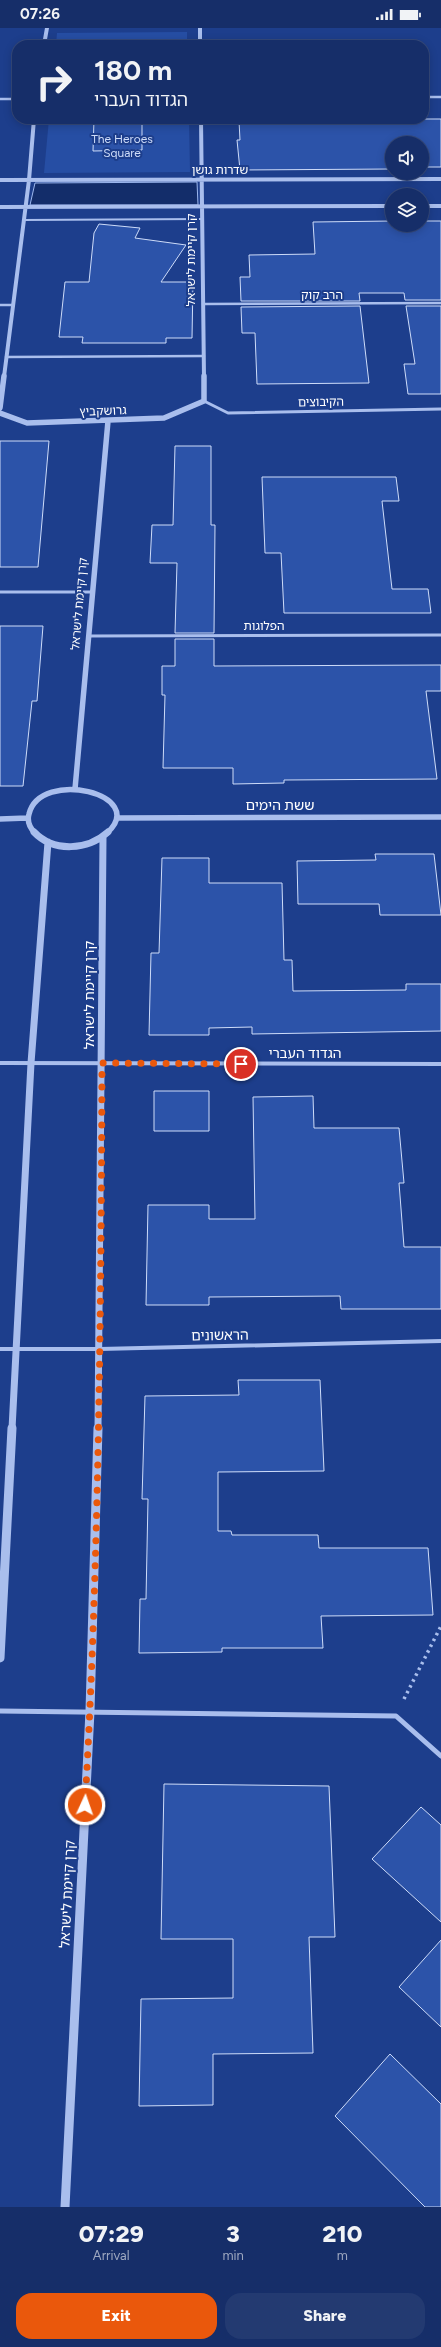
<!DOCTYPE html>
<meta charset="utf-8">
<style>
:root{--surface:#162e69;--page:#233a71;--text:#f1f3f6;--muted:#9ea8c0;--line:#354a7d;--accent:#ea580c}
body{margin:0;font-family:Figtree,"Noto Sans Hebrew",sans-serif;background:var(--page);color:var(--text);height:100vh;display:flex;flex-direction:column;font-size:15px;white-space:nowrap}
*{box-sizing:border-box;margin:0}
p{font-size:13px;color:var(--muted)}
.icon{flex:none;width:22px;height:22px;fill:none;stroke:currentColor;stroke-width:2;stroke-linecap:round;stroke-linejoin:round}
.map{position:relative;height:2179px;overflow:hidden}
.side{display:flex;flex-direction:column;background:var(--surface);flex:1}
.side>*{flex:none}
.guide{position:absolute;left:12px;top:12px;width:417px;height:84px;border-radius:16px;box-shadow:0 2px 10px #0003,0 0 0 1px var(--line);background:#162e69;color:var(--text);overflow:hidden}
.controls{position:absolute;left:385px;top:108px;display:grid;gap:8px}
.controls a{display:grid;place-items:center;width:44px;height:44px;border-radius:50%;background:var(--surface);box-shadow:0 2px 10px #0003,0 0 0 1px var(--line);font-size:20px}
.pin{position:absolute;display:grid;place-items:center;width:34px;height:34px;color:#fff;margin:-17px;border:2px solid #fff;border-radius:50%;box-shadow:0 1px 4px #0007}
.me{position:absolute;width:44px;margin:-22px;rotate:3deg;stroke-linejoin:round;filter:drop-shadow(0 0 3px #0008)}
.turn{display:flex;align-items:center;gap:14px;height:84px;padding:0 16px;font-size:18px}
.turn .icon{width:52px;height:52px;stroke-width:2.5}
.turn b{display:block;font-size:28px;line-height:34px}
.eta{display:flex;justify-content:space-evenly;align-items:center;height:68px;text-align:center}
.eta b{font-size:24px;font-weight:800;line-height:28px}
.action{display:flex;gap:8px;margin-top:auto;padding:8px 16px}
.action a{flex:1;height:46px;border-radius:16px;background:var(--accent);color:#fff;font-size:16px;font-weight:800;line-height:46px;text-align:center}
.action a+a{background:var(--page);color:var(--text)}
.status{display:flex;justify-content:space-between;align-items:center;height:28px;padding:0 20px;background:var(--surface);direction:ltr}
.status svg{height:11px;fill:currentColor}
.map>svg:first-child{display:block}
</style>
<div class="status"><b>07:26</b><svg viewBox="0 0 49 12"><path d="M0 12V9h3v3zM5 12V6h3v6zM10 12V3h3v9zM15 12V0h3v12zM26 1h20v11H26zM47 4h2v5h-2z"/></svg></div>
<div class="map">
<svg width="441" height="2179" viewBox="0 0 441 2179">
<rect width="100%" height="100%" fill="#1d3e8c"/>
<path fill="#264ea4" d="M187 4V17H56L57 5Z
M49 91H189L190 144 44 145Z"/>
<path fill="#132d6a" stroke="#9cb7ee" d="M197 154 198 177H30L35 155Z"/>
<path fill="#2c53a9" stroke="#cedcf9" d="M94 91H142V122L93 123Z
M373 91H441V139H422V115H392V141L240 142 237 112H240L239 93Z
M392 193V197H422V193H441V272H405L404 265H359L360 273H241L240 249H250L249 227 315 226 313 194Z
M99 196 140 200 135 210 186 217 161 254H193L192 310H166V315H82L83 309H59L65 254H89L94 205Z
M360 278 369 355 257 356 255 305H242L241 279Z
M406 278H441V366H408L404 336H415Z
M0 413H49L38 539H0Z
M175 418H211V497H215L214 605H175L177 535H150L152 497H173Z
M262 449H396L399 473H382L392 561H428L431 585H284L281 525H265Z
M0 598H43L37 673H32L23 758H0Z
M175 611H214V638L441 637V663H426L437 751 284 752V755L233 756V740H163L165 667H162V638H175Z
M375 826H434L441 887H380L379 876H298L297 833 376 832Z
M162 830H209V855H282L284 932H292L293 963 406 962V956H441V1003L252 1006V999L209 1000V1007H149L151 925H159Z
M154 1063H209V1103H154Z
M313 1068 314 1100H399L404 1155H399L404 1219H441V1281H341L340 1268 209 1269V1277H146L148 1177H209V1191H255L253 1069Z
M238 1352H320L324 1443 218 1444V1503H231L232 1507H318L319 1520H428L433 1587 321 1588 323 1620H222V1624L139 1625 140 1571H146L148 1471H142L145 1368 239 1367Z
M164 1756 329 1758 335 1909H309L313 2025 213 2026V2077L139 2078 141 1971 233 1970V1911H161Z
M421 1779 441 1797V1894L372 1831Z
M441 1912V1999L399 1959Z
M390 2026 441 2076V2179H425L335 2088Z"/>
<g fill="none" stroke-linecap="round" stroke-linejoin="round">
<path stroke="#a9beed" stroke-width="3.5" stroke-dasharray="2.5 4" stroke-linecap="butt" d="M404 1671 441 1598"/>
<path stroke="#a9beed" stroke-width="2" d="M23 192 203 191"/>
<path stroke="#a9beed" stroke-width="2.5" d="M424 69H441
M0 71H17
M203 276 441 275
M0 277H12
M6 329 204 328"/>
<path stroke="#a9beed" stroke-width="3" d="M204 373 228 385 441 381
M0 564H92
M88 608 441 607"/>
<path stroke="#a9beed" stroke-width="4" d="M0 1035 441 1036
M0 1321H100L441 1313"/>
<path stroke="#a9beed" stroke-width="5" d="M0 1683 396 1688 441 1728"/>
<path stroke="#a9beed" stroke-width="4" d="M200 0V17
M44 17 47 0
M201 91 204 349
M0 152 441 151
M422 178H441
M0 179 392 178
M4 349 29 152 34 91"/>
<path stroke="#a9beed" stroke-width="5.5" d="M0 380 4 348
M0 385 27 395 164 390 204 373V348
M75 761 108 393
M119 790 441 789
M0 791 27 790
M35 805C30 800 27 793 29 786 40 740 150 766 107 805"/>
<path stroke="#a9beed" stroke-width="7" d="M34 804C54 825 88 822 108 804
M12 1401 31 1035 48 814
M98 1401 103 810"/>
<path stroke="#a9beed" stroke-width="9" d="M0 1630 12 1400
M65 2179 90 1683 98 1400"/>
</g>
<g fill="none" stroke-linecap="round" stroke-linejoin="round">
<path stroke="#ea580c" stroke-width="7" stroke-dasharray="0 12.6" d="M85 1777C99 1530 101 1283 102 1035L241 1036"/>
</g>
<g text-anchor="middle" stroke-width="4" stroke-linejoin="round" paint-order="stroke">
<g font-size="12" fill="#cedcf9" stroke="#1d3e8c">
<text x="122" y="115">The Heroes<tspan x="122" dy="14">Square</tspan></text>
</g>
<g font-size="12" fill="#fff" stroke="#1d3e8c">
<text x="220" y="146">שדרות גושן</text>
<text transform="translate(191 232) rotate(-90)" y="4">קרן קיימת לישראל</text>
<text x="322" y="271">הרב קוק</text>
<text transform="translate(321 374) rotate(-1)" y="4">הקיבוצים</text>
<text transform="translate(103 383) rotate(-2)" y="4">גרושקביץ</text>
<text transform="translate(79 576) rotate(-85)" y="4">קרן קיימת לישראל</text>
<text x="264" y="602">הפלוגות</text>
</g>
<g font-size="14" fill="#fff" stroke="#1d3e8c">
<text x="280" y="782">ששת הימים</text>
<text transform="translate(89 967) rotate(-90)" y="5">קרן קיימת לישראל</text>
<text x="305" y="1030">הגדוד העברי</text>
<text transform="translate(220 1307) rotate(-1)" y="5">הראשונים</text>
<text transform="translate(67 1866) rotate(-87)" y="5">קרן קיימת לישראל</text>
</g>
</g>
</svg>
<div class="controls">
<a><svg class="icon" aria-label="sound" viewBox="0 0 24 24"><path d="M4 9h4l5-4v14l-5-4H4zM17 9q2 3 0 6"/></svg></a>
<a><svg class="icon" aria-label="layers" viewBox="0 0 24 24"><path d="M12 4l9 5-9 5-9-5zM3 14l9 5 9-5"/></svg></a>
</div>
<div class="pin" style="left:241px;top:1036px;background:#d93025"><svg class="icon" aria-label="arrive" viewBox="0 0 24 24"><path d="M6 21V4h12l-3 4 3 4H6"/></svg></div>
<svg class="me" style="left:85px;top:1777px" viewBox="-20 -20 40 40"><circle r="17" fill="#ea580c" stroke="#fff" stroke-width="3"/><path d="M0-11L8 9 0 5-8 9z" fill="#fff"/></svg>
<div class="guide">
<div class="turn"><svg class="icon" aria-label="right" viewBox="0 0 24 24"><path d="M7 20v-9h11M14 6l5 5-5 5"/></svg><div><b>180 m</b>הגדוד העברי</div></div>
</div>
</div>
<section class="side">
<div class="eta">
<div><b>07:29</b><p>Arrival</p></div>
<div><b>3</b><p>min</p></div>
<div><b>210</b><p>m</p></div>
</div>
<div class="action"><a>Exit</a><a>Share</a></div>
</section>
